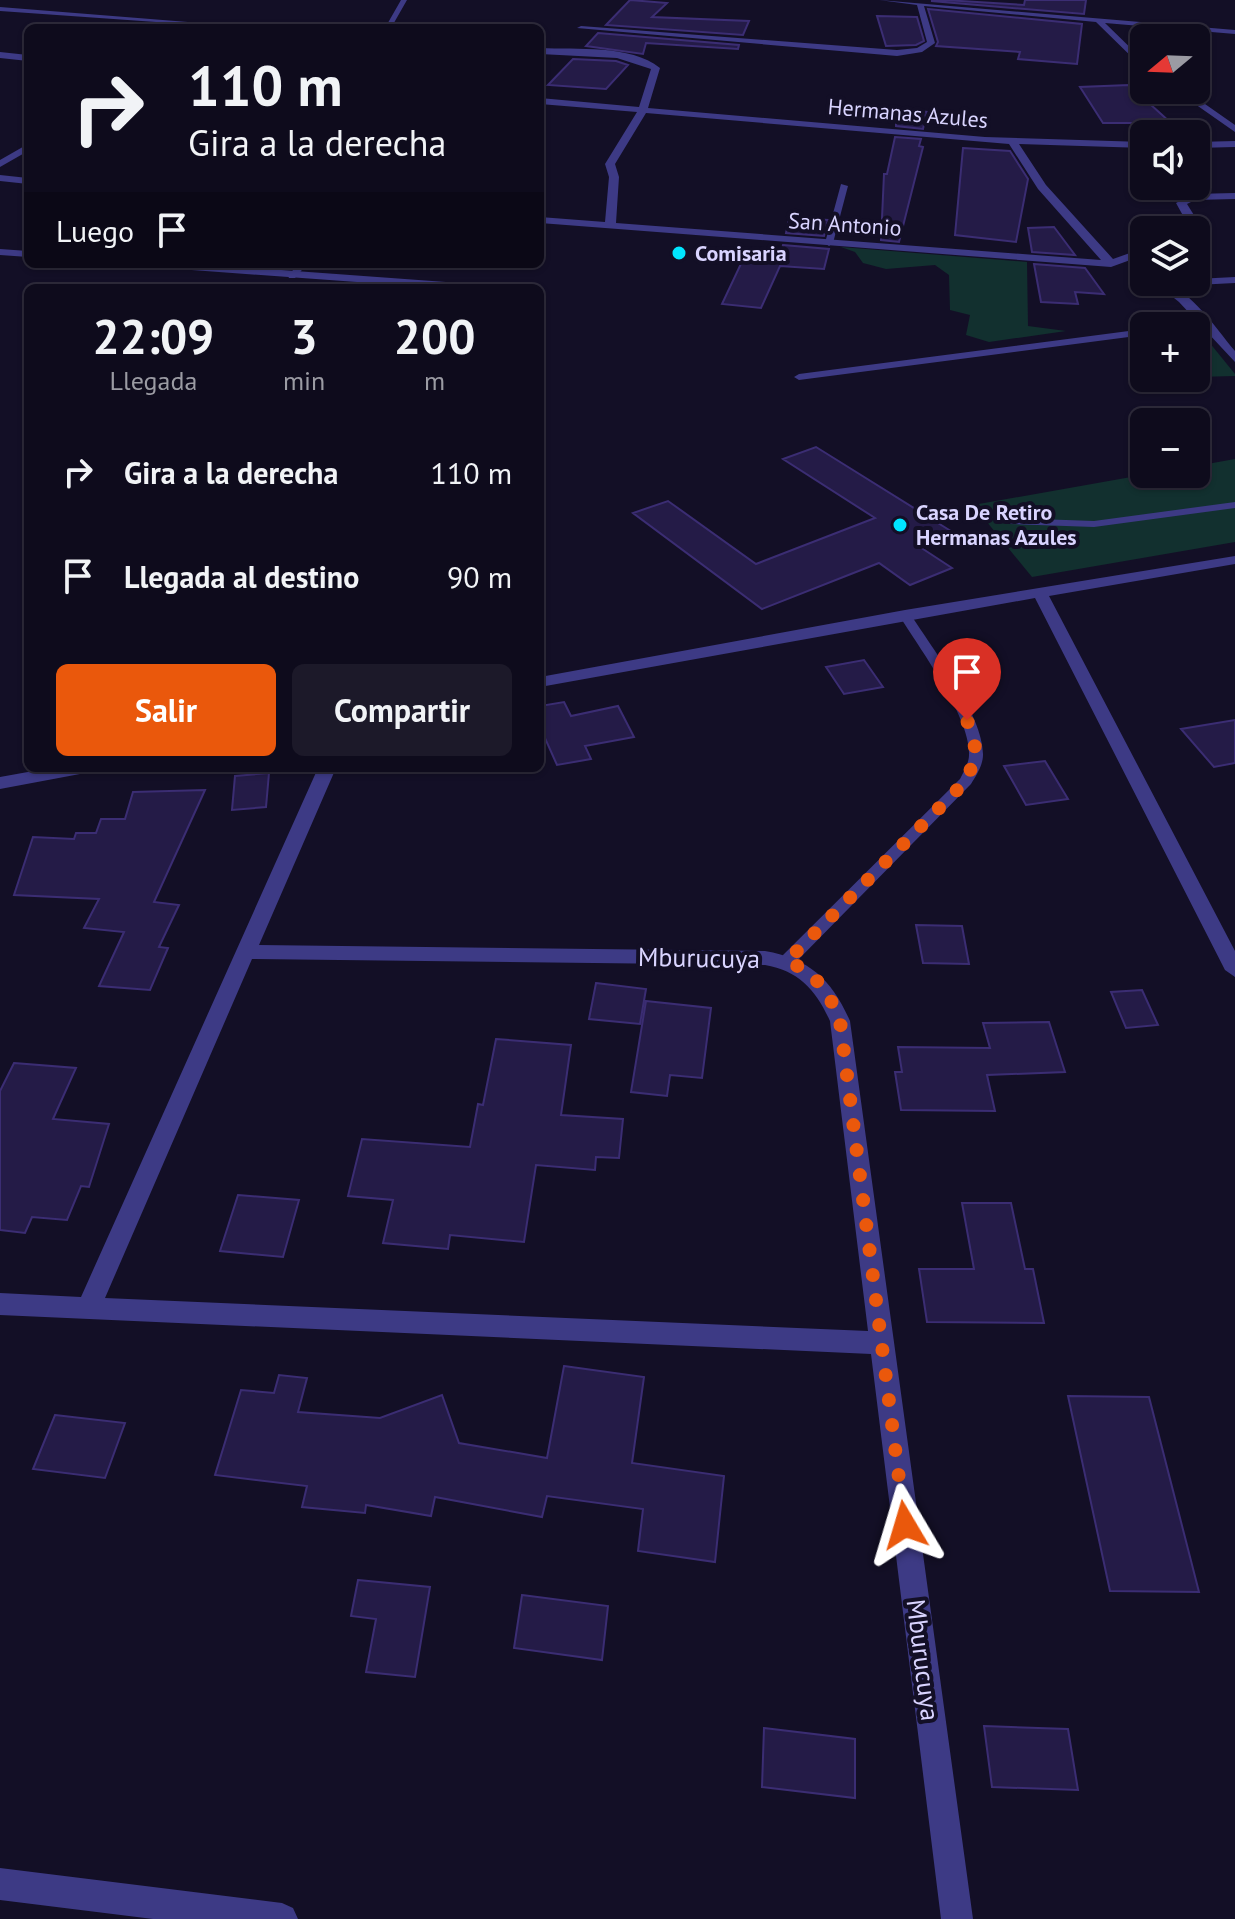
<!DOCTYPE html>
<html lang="es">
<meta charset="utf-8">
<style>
:root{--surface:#0e0b1c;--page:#1c1929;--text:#f1f3f6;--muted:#9b9ba3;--line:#2e2b3b;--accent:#ea580c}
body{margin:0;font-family:"PT Sans",sans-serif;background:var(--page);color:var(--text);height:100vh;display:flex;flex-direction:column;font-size:30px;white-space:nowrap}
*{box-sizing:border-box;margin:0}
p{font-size:26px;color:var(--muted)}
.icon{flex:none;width:44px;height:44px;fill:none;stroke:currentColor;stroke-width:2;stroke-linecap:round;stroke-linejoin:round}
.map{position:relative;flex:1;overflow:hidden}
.details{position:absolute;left:24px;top:284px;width:520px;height:488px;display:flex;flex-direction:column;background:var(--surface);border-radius:12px;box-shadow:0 2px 6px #0004,0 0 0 2px var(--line)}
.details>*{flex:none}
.guide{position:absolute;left:24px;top:24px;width:520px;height:244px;border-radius:12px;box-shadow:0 2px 6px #0004,0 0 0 2px var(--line);background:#0e0b1c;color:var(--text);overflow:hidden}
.needle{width:52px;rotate:251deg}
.controls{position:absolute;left:1130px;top:24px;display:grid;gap:16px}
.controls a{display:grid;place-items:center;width:80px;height:80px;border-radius:12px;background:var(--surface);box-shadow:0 2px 6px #0004,0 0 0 2px var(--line);font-size:40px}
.pin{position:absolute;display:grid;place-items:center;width:68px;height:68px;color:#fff;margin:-82px -34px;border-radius:50% 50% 50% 0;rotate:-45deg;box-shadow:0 0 8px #0007}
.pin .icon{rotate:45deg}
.me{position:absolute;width:88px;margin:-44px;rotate:353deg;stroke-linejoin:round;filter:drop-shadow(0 0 6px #0008)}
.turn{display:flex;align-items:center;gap:28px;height:168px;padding:0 32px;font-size:36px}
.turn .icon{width:104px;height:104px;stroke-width:2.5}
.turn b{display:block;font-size:56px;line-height:68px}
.then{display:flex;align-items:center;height:76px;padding:0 32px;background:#0003;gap:16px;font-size:30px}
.eta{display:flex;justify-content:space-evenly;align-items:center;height:136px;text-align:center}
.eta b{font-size:48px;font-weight:700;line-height:56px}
.action{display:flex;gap:16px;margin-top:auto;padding:16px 32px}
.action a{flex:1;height:92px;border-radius:12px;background:var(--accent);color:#fff;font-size:32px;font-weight:700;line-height:92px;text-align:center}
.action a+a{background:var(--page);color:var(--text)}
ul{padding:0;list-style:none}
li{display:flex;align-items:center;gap:24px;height:104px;padding:0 32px}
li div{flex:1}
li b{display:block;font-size:30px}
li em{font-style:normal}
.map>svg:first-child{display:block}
</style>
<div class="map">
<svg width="1235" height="1919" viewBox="0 0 1235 1919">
<rect width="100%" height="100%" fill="#130f26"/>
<path fill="#12302f" d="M841 247 1027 262 1028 326 1066 331 989 342 966 335 970 315 950 310 949 275 935 265 886 269 863 263 855 252Z
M1196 326 1235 374V376L1196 377Z
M1235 459V542L1032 577 973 505 1148 474H1196V466Z"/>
<path fill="#241b47" stroke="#3b2d73" stroke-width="2" d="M630 0 667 3 652 17 749 21 743 35 606 25Z
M945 0 1024 5 1025 0H1086L1084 14 931 1Z
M928 9 1082 24 1077 64 1018 59 1020 52 936 46 938 42Z
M877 16 917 17 924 41 916 45 886 46Z
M598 33 739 45 738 49 646 43 643 54 586 46Z
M573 59 616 61 628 65 606 89 548 85Z
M1129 85 1171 123H1103L1080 87Z
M896 109 927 112 923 129 896 126Z
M895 137 921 139 919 146 923 147 899 242 881 240 884 174H887Z
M963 148 1010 151 1028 179 1016 242 955 235Z
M789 218 828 220 824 236 786 233Z
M1054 227 1075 255 1032 252 1028 228Z
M783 245 829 249 824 269 780 266 761 308 722 304 747 251 781 253Z
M1034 264 1085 268 1104 294 1075 292 1078 304 1041 302Z
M816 447 954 533 920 547 952 568 910 585 879 563 762 609 633 513 668 501 756 564 875 518 783 459Z
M864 660 883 687 844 694 826 667Z
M564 702 571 716 618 706 634 737 585 746 591 759 557 765 540 727V706Z
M1235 720V763L1214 767 1181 729Z
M1045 761 1068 799 1026 805 1004 766Z
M269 773 266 807 232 810 235 776Z
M205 790 154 902 179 905 159 947 168 948 150 990 99 986 124 932 84 928 99 899 14 895 33 837 74 839 76 833H96L101 819H125L133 792Z
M916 925 962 926 969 964 923 963Z
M596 983 646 989 640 1024 589 1019Z
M1142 990 1158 1025 1126 1028 1111 992Z
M646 1001 711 1008 702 1078 670 1075 667 1096 631 1092Z
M1049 1022 1065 1072 987 1075 995 1111 901 1110 895 1072H902L898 1047 990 1048 983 1023Z
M496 1039 571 1045 561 1115 623 1119 619 1158 596 1157 595 1170 536 1165 524 1242 450 1235 448 1249 383 1243 393 1200 348 1196 362 1139 470 1147 478 1104 483 1105Z
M14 1063 76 1068 53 1119 109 1124 89 1187 81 1186 67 1220 32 1217 25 1233 0 1230V1091Z
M238 1195 299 1200 283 1257 220 1251Z
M962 1203H1011L1025 1269H1033L1044 1323 927 1322 919 1269H974Z
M564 1366 644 1377 632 1463 724 1476 715 1562 638 1551 643 1509 547 1496 542 1517 435 1497 431 1516 366 1505 365 1513 302 1507 307 1486 215 1475 241 1390 274 1393 279 1375 307 1378 298 1412 380 1418 442 1395 459 1443 547 1458Z
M1068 1396 1149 1397 1199 1592 1110 1591Z
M55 1415 125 1423 105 1478 33 1469Z
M358 1580 430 1587 415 1677 366 1672 376 1619 351 1616Z
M522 1595 608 1606 602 1660 514 1648Z
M984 1726 1068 1729 1078 1790 992 1787Z
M764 1728 855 1739V1798L762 1787Z"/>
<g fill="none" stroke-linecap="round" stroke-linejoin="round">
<path fill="#3d3a85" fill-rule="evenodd" d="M401 0H407L391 28H385Z
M0 7 238 26 241 28 0 11Z
M841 184 848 186 833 243 829 246 825 243Z
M298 264H307L295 278H289L288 276Z
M1206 321 1211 324 1209 326 1196 328V326H1185Z
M1144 329V335L799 380 794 377 799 374Z
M1235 502V508L1094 527 1010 524 1004 521 1010 518 1094 521Z
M905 611 911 615C932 648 984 716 983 755 983 765 976 776 971 784L793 965H781L779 961 781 957 960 779C964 771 969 763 969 755 971 717 919 648 899 615Z"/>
<path fill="#3d3a85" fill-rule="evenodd" d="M879 0 1235 30V34L1105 23 1144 61V69L1096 22 924 6 935 43 922 52 897 56 577 28 581 26 897 50 917 48 927 42 917 5Z
M540 48C577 50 630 44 660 68L648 108 985 137 1144 142V148L1019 144 1046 185 1113 259 1144 248V255L1111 267 540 223V217L605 222 609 177 605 164 637 112 540 104V98L639 107 651 69 617 58 540 54ZM646 113 1009 144 1038 189 1101 260 616 223 619 177 615 164Z
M0 52 28 55V61L0 58Z
M1175 90H1185L1235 125V132Z
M1235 141V147L1196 148V142Z
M28 144V151L0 167V160Z
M0 175 28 178V184L0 181Z
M1235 193V199L1195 200 1187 204 1202 228 1201 234 1196 237V230H1191L1176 203 1193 194Z
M0 249 28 251V257L0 255Z
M145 264H198L487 285 493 288H439L151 267Z
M1235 277V283L1196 285 1190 282H1196V279Z
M1154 282C1187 282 1215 328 1235 351V362L1179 302Z
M1235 556V564L1049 596 1235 951V977L1225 970 1035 598 540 687V677L905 610Z
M50 768H89L80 774 0 789V777Z
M318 768H336L259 945 765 951C810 959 832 980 850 1021L973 1919H941L871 1354 0 1315V1293L81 1297ZM252 959 765 965C799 971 816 990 830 1021L868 1331 105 1298Z
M0 1868 282 1903 293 1908 298 1919H153L0 1900Z"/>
</g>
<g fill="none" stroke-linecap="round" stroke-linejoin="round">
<path stroke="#ea580c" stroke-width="14" stroke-dasharray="0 25.2" d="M905 1525 840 1021C829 992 816 973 787 961L966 781 977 754 967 720"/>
</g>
<g fill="#00e5ff" stroke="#130f26" stroke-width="3">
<circle cx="679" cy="253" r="8"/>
<circle cx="900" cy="525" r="8"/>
</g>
<g text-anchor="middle" stroke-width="8" stroke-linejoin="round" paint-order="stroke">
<g font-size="22" fill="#d9d4ff" stroke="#130f26">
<text transform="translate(908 113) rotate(5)" y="8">Hermanas Azules</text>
<text transform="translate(845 224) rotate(4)" y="8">San Antonio</text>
</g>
<g font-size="22" font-weight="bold" fill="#d9d4ff" stroke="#130f26" text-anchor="start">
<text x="695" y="261">Comisaria</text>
<text x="916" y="520">Casa De Retiro<tspan x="916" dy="25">Hermanas Azules</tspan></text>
</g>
<g font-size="26" fill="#d9d4ff" stroke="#130f26">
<text transform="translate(699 958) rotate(1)" y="9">Mburucuya</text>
<text transform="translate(923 1660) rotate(83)" y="9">Mburucuya</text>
</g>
</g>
</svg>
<div class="controls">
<a><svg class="needle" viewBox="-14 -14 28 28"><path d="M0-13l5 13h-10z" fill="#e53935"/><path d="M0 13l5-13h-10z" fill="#9b9ba3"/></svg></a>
<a><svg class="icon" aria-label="sound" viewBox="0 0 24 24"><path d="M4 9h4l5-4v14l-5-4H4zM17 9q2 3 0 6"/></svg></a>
<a><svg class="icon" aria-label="layers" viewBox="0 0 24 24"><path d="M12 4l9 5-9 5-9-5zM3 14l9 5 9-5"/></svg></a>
<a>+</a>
<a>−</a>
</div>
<div class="pin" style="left:967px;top:720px;background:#d93025"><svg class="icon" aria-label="arrive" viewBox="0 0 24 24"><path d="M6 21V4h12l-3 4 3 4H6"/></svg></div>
<svg class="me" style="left:905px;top:1525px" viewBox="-20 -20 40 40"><path d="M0-17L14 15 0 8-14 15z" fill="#ea580c" stroke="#fff" stroke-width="4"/></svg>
<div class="guide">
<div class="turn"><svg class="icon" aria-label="right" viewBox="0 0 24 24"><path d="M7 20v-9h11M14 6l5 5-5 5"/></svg><div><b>110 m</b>Gira a la derecha</div></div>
<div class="then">Luego<svg class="icon" aria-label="arrive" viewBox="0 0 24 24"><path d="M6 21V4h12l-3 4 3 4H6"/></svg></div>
</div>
<section class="details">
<div class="eta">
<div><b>22:09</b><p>Llegada</p></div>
<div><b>3</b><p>min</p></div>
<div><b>200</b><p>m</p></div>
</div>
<ul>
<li><svg class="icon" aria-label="right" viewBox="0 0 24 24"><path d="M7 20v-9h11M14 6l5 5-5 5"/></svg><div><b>Gira a la derecha</b></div><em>110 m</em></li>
<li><svg class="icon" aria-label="arrive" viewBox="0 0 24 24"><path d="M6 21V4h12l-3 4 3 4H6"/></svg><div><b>Llegada al destino</b></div><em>90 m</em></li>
</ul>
<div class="action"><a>Salir</a><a>Compartir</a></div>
</section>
</div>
